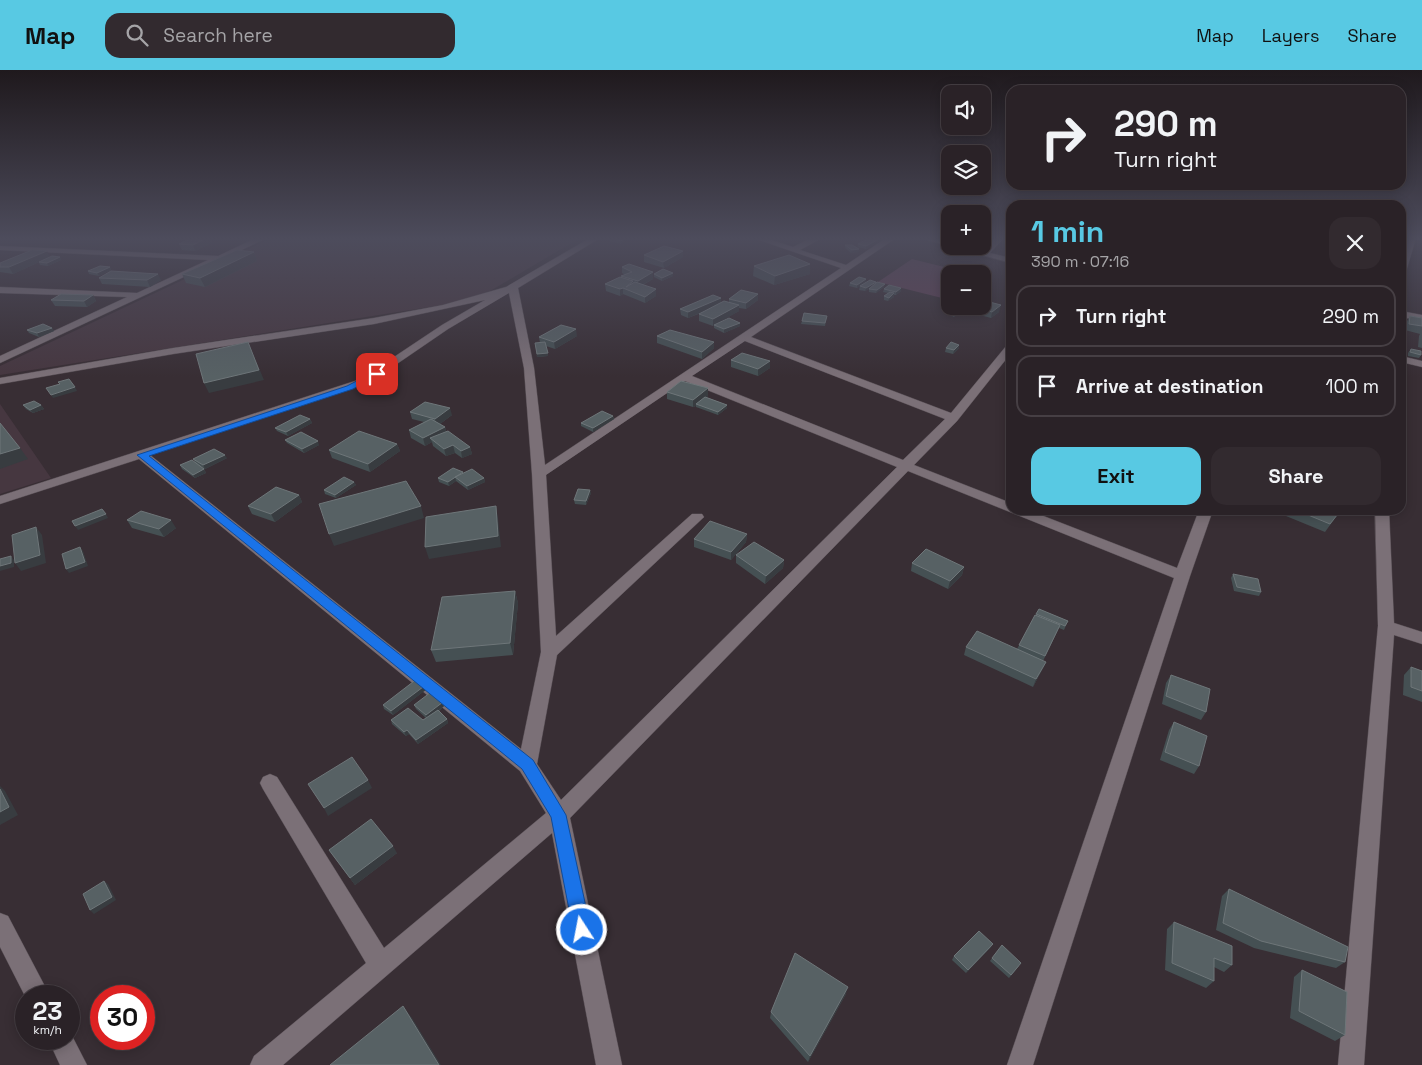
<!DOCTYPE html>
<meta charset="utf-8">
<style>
:root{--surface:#2a2227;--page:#322a2f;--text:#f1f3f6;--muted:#a5a4a7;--line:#463f44;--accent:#58c9e3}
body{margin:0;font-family:"Space Grotesk",sans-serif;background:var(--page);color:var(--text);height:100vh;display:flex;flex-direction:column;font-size:19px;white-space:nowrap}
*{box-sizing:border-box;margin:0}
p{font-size:16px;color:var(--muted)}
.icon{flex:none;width:28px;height:28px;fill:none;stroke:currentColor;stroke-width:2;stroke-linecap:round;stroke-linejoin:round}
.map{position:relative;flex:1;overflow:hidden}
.details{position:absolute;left:1006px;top:130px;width:400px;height:315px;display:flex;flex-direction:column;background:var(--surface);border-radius:15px;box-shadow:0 2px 12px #0003,0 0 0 1px var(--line)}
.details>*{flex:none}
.guide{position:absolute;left:1006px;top:15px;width:400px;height:105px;border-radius:15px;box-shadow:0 2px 12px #0003,0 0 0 1px var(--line);background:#2a2227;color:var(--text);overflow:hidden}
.controls{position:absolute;left:941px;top:15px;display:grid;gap:10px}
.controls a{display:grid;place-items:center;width:50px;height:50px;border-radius:10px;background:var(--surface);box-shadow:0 2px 12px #0003,0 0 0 1px var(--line);font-size:25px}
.speed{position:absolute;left:15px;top:915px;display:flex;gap:10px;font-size:25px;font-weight:700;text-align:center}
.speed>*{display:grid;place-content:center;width:65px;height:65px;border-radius:50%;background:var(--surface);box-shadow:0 2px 12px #0003,0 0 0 1px var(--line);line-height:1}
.speed small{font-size:12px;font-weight:400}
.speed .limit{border:8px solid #d22;background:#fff;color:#111}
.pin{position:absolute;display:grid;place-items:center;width:42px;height:42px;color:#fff;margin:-21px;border-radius:10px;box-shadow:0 2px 8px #0006}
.me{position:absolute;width:55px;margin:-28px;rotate:349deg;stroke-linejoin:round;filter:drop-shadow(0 0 4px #0008)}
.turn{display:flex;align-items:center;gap:18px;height:105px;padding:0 25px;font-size:22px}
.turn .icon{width:65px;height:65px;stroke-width:2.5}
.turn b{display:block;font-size:35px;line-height:42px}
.round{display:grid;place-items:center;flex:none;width:52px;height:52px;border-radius:15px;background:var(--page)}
.summary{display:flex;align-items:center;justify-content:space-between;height:85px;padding:0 25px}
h1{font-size:30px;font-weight:600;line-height:38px;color:var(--accent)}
.cta{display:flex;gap:10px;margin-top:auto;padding:10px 25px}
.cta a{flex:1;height:58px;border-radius:15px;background:var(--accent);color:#111;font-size:20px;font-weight:600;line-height:58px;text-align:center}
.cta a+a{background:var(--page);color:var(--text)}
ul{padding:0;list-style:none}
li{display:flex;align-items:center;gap:15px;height:62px;margin:0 10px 8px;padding:0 15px;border:2px solid var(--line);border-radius:15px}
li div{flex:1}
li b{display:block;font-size:19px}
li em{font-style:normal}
header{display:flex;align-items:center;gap:30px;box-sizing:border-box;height:70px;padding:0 25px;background:var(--accent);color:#111}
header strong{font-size:24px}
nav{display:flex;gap:28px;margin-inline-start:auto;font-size:18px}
.search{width:350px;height:45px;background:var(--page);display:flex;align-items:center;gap:12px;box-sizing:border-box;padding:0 18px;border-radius:15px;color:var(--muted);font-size:19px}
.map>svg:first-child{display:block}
</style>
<header>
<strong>Map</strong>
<div class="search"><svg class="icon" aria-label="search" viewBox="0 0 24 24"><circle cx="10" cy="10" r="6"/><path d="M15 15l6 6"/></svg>Search here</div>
<nav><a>Map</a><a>Layers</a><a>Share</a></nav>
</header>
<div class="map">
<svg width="1422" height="995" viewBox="0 0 1422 995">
<rect width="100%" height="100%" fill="#382e34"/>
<path fill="#463740" d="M272 168H580L480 227 461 232 0 305V296Z
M0 334 51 408 0 424Z"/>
<path fill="#604156" d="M912 189 972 204H950V230L878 212Z"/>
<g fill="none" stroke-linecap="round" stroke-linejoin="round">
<defs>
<path id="street" d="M256 168H267L0 293V286L127 227 0 223V217L137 223 208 190 0 180V176L218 186Z
M590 168H600L518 218 534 298 545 395 841 198 753 168H765L793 177 811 168H822L800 180 846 195 886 168H896L751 267 951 343 1007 275 1011 274V283L957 351 914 395 1011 433V440H1028L1177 498 1199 440H1213L1190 506 1033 995H1007L1174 508 908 401 570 748 622 995H596L552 763 283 995H250L254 986 366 893 263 719 260 713 263 707 270 704 277 707 384 878 546 743 520 701 139 389 0 434V426L361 309 442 255 485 230 374 254 173 284 0 314V308L173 278 374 248 443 235 506 217ZM509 223 524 298 532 404 541 582 521 679 150 385 369 313 448 259ZM745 271 945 349 903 390 692 306ZM685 311 897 397 561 730 537 694 557 585 704 447 702 444H692L556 566 546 405Z
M920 168H934L950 173V176H965L982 181 995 168H1004L990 183 1011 188V193Z
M1408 168H1416L1405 205 1401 208V190Z
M1401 241 1422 245V251L1401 247Z
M1401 286 1422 291V297L1401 292Z
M1375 440H1389L1394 553 1422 562V574L1394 565 1364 995H1338L1378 556Z
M0 843 8 846 50 926H26V928L0 877Z
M69 960 87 995H60L48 969H69Z"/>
</defs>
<use href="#street" stroke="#554c52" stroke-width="1"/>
<use href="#street" fill="#7b7077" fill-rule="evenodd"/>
</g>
<path fill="#455053" d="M191 168H210L212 173 195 181 182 180 179 174Z
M610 168H629L621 174 610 171Z
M881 168V171L866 179 858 177V174Z
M845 175 859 179 858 182 851 183 845 178Z
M254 182 257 191 205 217 186 213 182 204Z
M644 185 683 187 664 198 644 192Z
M50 187 13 204 0 202V193Z
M60 187 61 190 48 196 40 195 39 192Z
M754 196 810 204 774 215 753 206Z
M110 197 111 200 99 206 89 204 88 201Z
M622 197 653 209 643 215 656 219V226L645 233 623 224 620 226 606 221 605 214 621 208V206L625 205 622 203Z
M673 203V206L662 211 654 207V204Z
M99 208 161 210 150 217 102 214Z
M866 209V212L857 218 849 216 850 213Z
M876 212V213L884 217 876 223 869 222V219L865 221 859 220 860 216Z
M884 219 901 221 896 225H894V227L888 231 884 230V226L888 223 883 222Z
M93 225 96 231 87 237 55 236 51 230Z
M721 228V232H729V229L758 230 746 239 739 238V241L719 252 740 256 724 263 714 258V255L713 256 699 251V244L701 243 688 248 681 245 680 239Z
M971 236H982L999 242 991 248 969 242Z
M962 238V241L954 247 950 245V242Z
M827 246 825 256 801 254 802 251Z
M1410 246 1422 248V278L1418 277 1419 266 1420 264 1405 260 1406 253Z
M52 258 54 261 39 267 29 263 27 260Z
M577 266 555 279 546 276 548 286 537 287 535 273H540L539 267Z
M657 266 714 278 702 289 657 273Z
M946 278H959L953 284 945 282Z
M1411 279 1421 285 1419 288 1408 286V283Z
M731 290 770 291V298L758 306 731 297Z
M708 318V326L706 327 727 335V338L718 345 696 337V336L693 337 667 329V322Z
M23 335H41L44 339 33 343 26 339Z
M410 342 452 345 440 354 445 357 446 361 470 377 472 384 462 388 455 383 446 386 433 376 432 372 425 376 411 368 409 360 424 352 412 349Z
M613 346 614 349 593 362 581 356V353Z
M310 349 312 353 288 366 277 361 275 358Z
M285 370 319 375 304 383 287 373Z
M397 374 400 381 370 402 332 388 329 380Z
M227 388 205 399 197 394 204 399 206 403 195 408 182 399 180 395 195 392 193 389Z
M463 403 484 408 485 412 468 420 456 411 449 416 439 412 438 408Z
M354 412 356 415 336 428 325 424 324 420Z
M591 423 586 435 575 434 574 430Z
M299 425 302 432 275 452 252 444 248 436Z
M1289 440H1341L1325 462 1286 446Z
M127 450 176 458 164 467 132 458Z
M747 464 746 472 731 490 694 477V469Z
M736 485 784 490 783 498 765 514 736 493Z
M912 493 964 497 962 505 948 519 911 501Z
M1233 504 1261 522 1259 526 1234 521 1231 508Z
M515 521 518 533 513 585 436 592 431 580Z
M1039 539 1068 551 1064 560 1059 558 1043 591 1046 592 1042 600 1033 617 964 585 966 577 1017 579Z
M1411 597 1422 601V632L1403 625 1404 605Z
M1171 605 1206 642 1201 650 1162 634 1166 613Z
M432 615 393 645 384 639 383 635Z
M414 635 444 636 439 641 447 649 448 653 418 674 409 664 406 666 392 654 391 650H423L426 648 416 639Z
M1174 652 1199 696 1194 704 1160 690 1169 660Z
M329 780 397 783 355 815Z
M1229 819 1345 892 1336 898 1254 878 1216 860 1222 826Z
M1174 852 1232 895 1224 902 1214 897V911L1206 918 1165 900 1167 859Z
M991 877 966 903 952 890 954 886Z
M992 888 1019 896 1009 908 990 891Z
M1302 900 1345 965 1335 971 1290 948 1294 907Z
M846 924 808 992 770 948 771 942Z"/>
<path fill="#383c40" d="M207 168H210L212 173 195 181 193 175Z
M625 168H629L621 174V171Z
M881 168V171L866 179V176Z
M859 179 858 182 851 183 852 180Z
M47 181 50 187 13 204 9 197Z
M683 181V187L664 198 663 192Z
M254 182 257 191 205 217 200 208Z
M60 187 61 190 48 196 47 193Z
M810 194V204L774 215 775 206Z
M110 197 111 200 99 206 97 203Z
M653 202V209L638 217V211Z
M673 203V206L662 211V208Z
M158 204 161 210 150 217 147 210Z
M866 209V212L857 218V215Z
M876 212V215L865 221 866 218Z
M885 214 884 217 876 223 877 220Z
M623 218V224L620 226V219Z
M901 218V221L896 225V222Z
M656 219V226L645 233V227Z
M894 223V227L888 231 889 228Z
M758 224V230L746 239V233Z
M93 225 96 231 87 237 84 231Z
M721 228V234L688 248V242Z
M739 235V241L713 256V249Z
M1001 235 999 242 991 248 992 242Z
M962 238V241L954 247 955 243Z
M740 253V256L724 263V259Z
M52 258 54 261 39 267 37 263Z
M576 259 577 266 555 279 554 272Z
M248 272 264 310 209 323 204 313Z
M714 272V278L702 289V282Z
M959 275V278L953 284 954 280Z
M548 283V286L537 287V284Z
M770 291V298L758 306V299Z
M75 317 77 321 53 328 51 325Z
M708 318V326L697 334H696V336L693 337V330Z
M41 335 44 339 33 343 30 340Z
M727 335V338L718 345V342Z
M450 338 452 345 437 356 435 349Z
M613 346 614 349 593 362V358Z
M310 349 312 353 288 366 286 362Z
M445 357 447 364 430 368 432 372 425 376 423 368Z
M318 371 319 375 304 383 302 379Z
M397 374 400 381 370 402 368 394Z
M453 375 455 383 446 386 444 379Z
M470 377 472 384 462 388 461 381Z
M20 378 28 389 0 399V384Z
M225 385 227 388 205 399 203 395Z
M204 399 206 403 195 408 193 405Z
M463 402 464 405 455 407 456 411 449 416 448 412Z
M484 408 485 412 468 420 467 416Z
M354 412 356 415 336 428 335 425Z
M590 420 591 423 586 435V431Z
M299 425 302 432 275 452 271 444Z
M421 436 424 448 334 476 329 464Z
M496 436 498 448 501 477 429 489 425 477Z
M106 444 108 448 78 460 75 456Z
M171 450 176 458 164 467 159 459Z
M36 457 42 465 46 493 21 501 15 493Z
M747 464 746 472 731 490V482Z
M80 477 83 481 88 496 69 503 66 499Z
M11 486 14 490V497L0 501V496Z
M784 490 783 498 765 514 766 506Z
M964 497 962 505 948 519 950 511Z
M515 521 518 533 513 585 510 573Z
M1046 592 1042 600 1033 617 1036 609Z
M431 611 432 615 393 645 391 641Z
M443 632 444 636 427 649 426 645Z
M447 649 448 653 418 674 416 670Z
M407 660 409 664 406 666 404 662Z
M368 710 372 718 328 746 324 738Z
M0 716 5 721 18 745 0 755Z
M393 776 397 783 355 815 350 808Z
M104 811 108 814 116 830 94 844 90 840Z
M993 874 991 877 966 903 968 900Z
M848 917 846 924 808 992 810 986Z
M403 936 412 948 441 995H439Z"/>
<path fill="#576164" stroke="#6e7679" d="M191 168H207L193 175 179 174Z
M610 168H625L621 171Z
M869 168H881L866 176 858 174Z
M845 175H852L859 179 852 180Z
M664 176 683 181 663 192 644 185Z
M32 180 47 181 9 197H0V193Z
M237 180 254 182 200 208 182 204Z
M789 185 810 194 775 206 754 196Z
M52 186 60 187 47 193 39 192Z
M629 194 653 202 638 211 621 206 632 202 622 197Z
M100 196 110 197 97 203 88 201Z
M663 199 673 203 662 208 654 204Z
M111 201 158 204 147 210 99 208Z
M620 207 633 211 626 217 635 212 656 219 645 227 623 218 620 219 605 214Z
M859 207 866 209 857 215 850 213Z
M870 210 876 212 866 218 860 216Z
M877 212 885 214 877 220 869 219Z
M889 215 901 218 896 222 884 219Z
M741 220 758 224 746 233 729 229Z
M890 222 894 223 889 228 884 226Z
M61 224 93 225 84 231 51 230Z
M713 225 721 228 688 242 680 239Z
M982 230 1001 235 992 242 973 236H982Z
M724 231 739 235 713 249 699 244Z
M958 237 962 238 955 243 950 242Z
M804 243 827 246 825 253 802 251Z
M1410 246 1422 248V256L1409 254Z
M729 248 740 253 724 259 714 255Z
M43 254 52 258 37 263 27 260Z
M561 255 576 259 554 272 539 267Z
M670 260 714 272 702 282 657 266Z
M248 272 259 300 204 313 196 284Z
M545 272 548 283 537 284 535 273Z
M951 272 959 275 954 280 946 278Z
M1411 279 1421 281V285L1410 282Z
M742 283 770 291 758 299 731 290Z
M69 309 75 317 51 325 46 318 60 314 58 312Z
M681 311 708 318 693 330 667 322Z
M705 327 727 335 718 342 696 334Z
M34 331 41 335 30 340 23 335Z
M425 332 450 338 435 349 410 342Z
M602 341 613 346 593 358 581 353Z
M300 345 310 349 286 362 275 358Z
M431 349 445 357 423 368 409 360Z
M0 353 20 378 0 384Z
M359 361 397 374 368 394 329 380Z
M448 361 470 377 461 381 453 375 444 379 430 368Z
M301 362 318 371 302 379 285 370Z
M214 379 225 385 203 395 193 389Z
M192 390 204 399 193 405 180 395Z
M453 398 463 402 448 412 438 408Z
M472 399 484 408 467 416 455 407Z
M344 407 354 412 335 425 324 420Z
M406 411 421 436 329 464 319 434Z
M276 417 299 425 271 444 248 436Z
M578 419 590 420 586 431 574 430Z
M496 436 498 466 425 477 426 447Z
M102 439 106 444 75 456 72 451Z
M1296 440H1341L1330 454Z
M141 441 171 450 159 459 127 450Z
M710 451 747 464 731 482 694 469Z
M36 457 40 485 15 493 12 465Z
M754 472 784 490 766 506 736 485Z
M80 477 85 492 66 499 62 484Z
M926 479 964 497 950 511 912 493Z
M11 486V493L0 496V489Z
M1233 504 1258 509 1261 522 1237 517Z
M515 521 510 573 431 580 442 527Z
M1039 539 1068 551 1065 556 1036 544Z
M1035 545 1060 555 1045 586 1019 575Z
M977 561 1046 592 1036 609 966 577Z
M1411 597 1422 601V621L1411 617Z
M422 605 431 611 391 641 383 635Z
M1171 605 1210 619 1206 642 1166 626Z
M431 622 443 632 426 645 414 635Z
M408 638 423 650 438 640 447 649 416 670 407 660 404 662 391 650Z
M1174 652 1207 666 1199 696 1165 682Z
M352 687 368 710 324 738 308 714Z
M0 719 9 737 0 742Z
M371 749 393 776 350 808 329 780Z
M104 811 112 827 90 840 83 824Z
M1229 819 1348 877 1345 892 1261 871 1223 853Z
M1174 852 1232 876V895L1214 888V911L1172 893Z
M979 861 993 874 968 900 954 886Z
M1002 875 1021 893 1011 905 992 888Z
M795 883 848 917 810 986 771 942Z
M1302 900 1347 922 1345 965 1299 941Z
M403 936 439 995H330Z"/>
<linearGradient id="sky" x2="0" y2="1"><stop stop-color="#1f191d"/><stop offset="0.55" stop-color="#4d4c5c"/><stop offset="1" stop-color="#4d4c5c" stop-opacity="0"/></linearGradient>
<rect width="1422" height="307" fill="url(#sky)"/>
<path fill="#1a73e8" stroke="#114b97" d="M374 302 381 304 353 319 149 386 533 690 566 745 591 860 588 866 582 869 576 866 573 860 551 747 522 699 137 385 347 316Z"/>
</svg>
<div class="controls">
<a><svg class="icon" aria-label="sound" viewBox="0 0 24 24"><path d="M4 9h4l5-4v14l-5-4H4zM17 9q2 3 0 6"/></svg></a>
<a><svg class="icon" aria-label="layers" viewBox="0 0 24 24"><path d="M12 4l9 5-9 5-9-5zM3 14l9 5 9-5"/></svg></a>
<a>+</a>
<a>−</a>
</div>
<div class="speed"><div>23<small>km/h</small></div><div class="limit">30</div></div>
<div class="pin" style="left:377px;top:304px;background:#d93025"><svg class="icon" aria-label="arrive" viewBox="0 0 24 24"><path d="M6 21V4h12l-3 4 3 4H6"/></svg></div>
<svg class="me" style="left:582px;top:860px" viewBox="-20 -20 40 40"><circle r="17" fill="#1a73e8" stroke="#fff" stroke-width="3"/><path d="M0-11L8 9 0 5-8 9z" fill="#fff"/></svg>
<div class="guide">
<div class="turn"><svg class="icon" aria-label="right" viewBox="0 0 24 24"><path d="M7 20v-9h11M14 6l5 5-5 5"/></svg><div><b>290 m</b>Turn right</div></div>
</div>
<section class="details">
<div class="summary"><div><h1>1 min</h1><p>390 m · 07:16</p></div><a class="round"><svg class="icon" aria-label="close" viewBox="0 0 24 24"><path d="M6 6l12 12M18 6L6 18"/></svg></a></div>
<ul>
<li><svg class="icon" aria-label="right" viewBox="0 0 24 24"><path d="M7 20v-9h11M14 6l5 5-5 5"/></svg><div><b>Turn right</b></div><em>290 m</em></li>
<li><svg class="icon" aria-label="arrive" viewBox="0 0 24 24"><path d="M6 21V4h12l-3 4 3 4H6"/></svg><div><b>Arrive at destination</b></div><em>100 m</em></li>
</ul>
<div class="cta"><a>Exit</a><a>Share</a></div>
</section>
</div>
